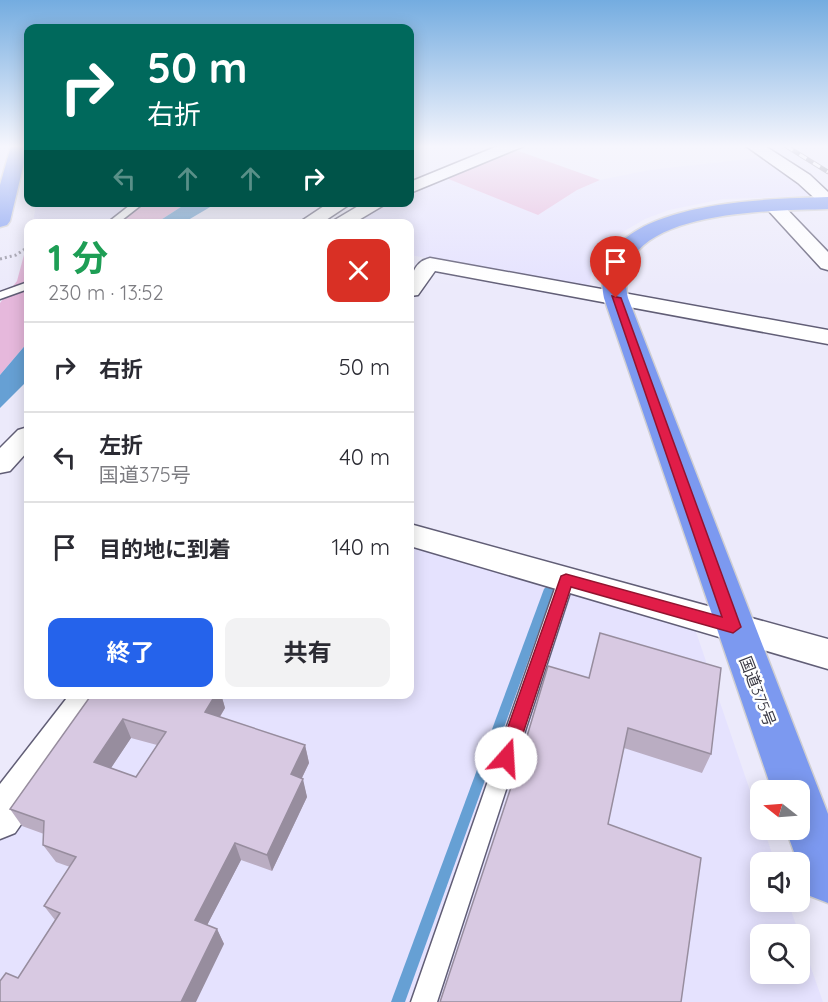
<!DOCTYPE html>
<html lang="ja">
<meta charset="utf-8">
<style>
:root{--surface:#fff;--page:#f2f2f3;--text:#2b2b33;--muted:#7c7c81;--line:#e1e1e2;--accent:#2563eb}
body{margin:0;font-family:Quicksand,"Noto Sans JP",sans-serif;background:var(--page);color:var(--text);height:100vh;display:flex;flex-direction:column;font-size:22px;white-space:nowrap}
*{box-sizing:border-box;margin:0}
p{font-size:20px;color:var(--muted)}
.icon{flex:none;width:33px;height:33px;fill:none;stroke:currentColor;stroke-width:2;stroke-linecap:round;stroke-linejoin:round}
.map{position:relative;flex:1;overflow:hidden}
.panel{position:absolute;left:24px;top:219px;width:390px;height:480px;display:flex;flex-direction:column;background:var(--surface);border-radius:12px;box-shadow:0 3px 15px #0003}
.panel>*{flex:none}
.banner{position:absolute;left:24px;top:24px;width:390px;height:183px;border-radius:12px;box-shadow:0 3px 15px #0003;background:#00695c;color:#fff;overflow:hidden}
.needle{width:39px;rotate:287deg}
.tools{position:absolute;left:750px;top:780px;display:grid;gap:12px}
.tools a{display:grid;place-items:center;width:60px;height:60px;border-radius:12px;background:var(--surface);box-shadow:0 3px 15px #0003;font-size:30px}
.pin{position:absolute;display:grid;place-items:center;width:51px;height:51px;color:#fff;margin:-62px -26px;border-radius:50% 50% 50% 0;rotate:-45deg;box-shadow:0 0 6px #0007}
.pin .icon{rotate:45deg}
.me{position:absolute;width:66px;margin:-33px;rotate:19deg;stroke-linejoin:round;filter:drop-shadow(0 0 4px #0008)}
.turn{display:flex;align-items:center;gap:21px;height:126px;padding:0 24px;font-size:27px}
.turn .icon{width:78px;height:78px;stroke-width:2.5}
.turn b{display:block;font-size:42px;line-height:51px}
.lanes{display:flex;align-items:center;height:57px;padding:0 24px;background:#0003;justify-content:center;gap:30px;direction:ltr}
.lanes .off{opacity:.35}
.round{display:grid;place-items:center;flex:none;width:63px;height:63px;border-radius:12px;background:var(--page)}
.head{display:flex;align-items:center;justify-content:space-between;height:102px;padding:0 24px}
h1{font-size:36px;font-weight:700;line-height:45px;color:#1e9e55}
.action{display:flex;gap:12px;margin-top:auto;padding:12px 24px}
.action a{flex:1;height:69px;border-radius:12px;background:var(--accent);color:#fff;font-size:24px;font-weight:700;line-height:69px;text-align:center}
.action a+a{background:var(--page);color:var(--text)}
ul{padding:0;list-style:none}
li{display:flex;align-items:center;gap:18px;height:90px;padding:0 24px;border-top:2px solid var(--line)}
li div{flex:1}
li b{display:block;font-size:22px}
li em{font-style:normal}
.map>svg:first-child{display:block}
</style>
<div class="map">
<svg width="828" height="1002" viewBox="0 0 828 1002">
<rect width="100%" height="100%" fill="#eceafb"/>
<path fill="#e5e2fe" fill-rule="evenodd" d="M766 157 815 196 723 199 669 210 645 219 621 233 594 260 589 288 410 255V224H342L386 203 410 202V191L441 176 538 215 577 190 600 180 650 170Z
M36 203H139L108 223 33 224Z
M410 544 559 587 416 1002H0V828L104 695 410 694Z
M569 590 694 626 760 820V830H764L775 862H760V902H788L823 1002H433ZM760 934H800V974H760Z"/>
<path fill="#e6b8dc" d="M513 149 600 180 577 190 538 215 441 176Z
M145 203H187L156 223 101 224Z
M28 249V342L0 375V303L17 281 25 251Z"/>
<path fill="#66a0d4" d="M187 203H217L183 223H156Z
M28 342V380L0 408V375Z"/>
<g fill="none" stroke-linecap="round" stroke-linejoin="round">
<path fill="#66a0d4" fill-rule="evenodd" d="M549 585 552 587 554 589 405 1002H391L544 589 546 587Z"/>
<defs>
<path id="lane" d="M134 202H145L117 224H106Z
M28 282V289L0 299V292Z
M566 574 572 576 574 580 437 1002H411L558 580 560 576Z"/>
<path id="street" d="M498 146H524L410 193V182Z
M746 146H765L810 175 828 192V206L822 205 798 183Z
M773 200 779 201 828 252V270L821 268 767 209 764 205Z
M330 202H353L320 224H297Z
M365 202H389L352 224H328Z
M430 258 828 330V344L435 271 418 295 410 296C410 280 412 262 430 258Z
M28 427V451L10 471 0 473V448L18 430Z
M410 524 828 639V669L410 546Z
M70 694H112L15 833 0 839V784Z"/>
<path id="highway" d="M11 146H28L10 221 7 225 0 227V185Z
M828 197V209C774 211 606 208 628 298L828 814V903L810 896 786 830H800V790H772L604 298C584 200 767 199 828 197Z"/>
</defs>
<use href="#lane" stroke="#615e76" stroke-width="3"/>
<use href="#street" stroke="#615e76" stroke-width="3"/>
<use href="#highway" stroke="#d0cfd2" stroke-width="3"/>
<path stroke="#9997a5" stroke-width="2" stroke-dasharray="1.5 3" stroke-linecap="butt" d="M26 249 28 247"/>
<path stroke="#9997a5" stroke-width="3" stroke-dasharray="2 3" stroke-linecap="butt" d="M0 259 16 255 28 247"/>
<use href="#lane" fill="#fff" fill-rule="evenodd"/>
<use href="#street" fill="#fff" fill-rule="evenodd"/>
<use href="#highway" fill="#7c99f0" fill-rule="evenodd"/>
<defs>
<path id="rail" d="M786 146 828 172"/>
</defs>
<use href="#rail" stroke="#82818e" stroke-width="4.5"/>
<use href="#rail" stroke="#fff" stroke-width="3" stroke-dasharray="8" stroke-linecap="butt"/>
</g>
<path fill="#baadc2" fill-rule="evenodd" d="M548 666 711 754 702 773 624 748 608 824 681 1002 519 763Z
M92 694H221L225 708 220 717 305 745 309 763 302 778 307 797 272 871 241 860 207 925 217 929 224 944 18 978 55 920 44 906 70 867 56 862 43 845 44 834 22 826 10 809ZM131 738 157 745 136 777 111 768Z"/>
<path fill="#978d9e" d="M216 694H221L225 708 211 731 205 712Z
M123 719 131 738 103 780 94 762Z
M305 745 309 763 295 792 291 774Z
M303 779 307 797 272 871 267 855Z
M235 843 241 860 202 935 195 920Z
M217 929 224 944 196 1002H181Z"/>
<path fill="#d8c9e2" stroke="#978d9e" stroke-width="1.5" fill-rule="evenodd" d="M600 633 721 668 711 754 628 728 608 824 701 858 681 1002H440L519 763 548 666 589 678Z
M92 694H216L205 712 305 745 291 774 303 779 267 855 235 843 195 920 217 929 181 1002H0V981L6 973 18 978 60 913 44 906 76 857 43 845 44 821 10 809ZM123 719 166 732 136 777 94 762Z"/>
<linearGradient id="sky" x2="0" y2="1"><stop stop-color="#74ace0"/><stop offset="0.51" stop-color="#f6f6fd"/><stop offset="1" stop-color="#f6f6fd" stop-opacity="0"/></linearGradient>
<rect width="828" height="287" fill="url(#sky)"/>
<path fill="#e11d48" stroke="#92132f" stroke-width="1.5" d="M612 296 621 298 741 627 733 633 571 587 515 758 513 763 506 766 500 763 497 758 561 576 566 574 722 617Z"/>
<g text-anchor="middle" stroke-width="5" stroke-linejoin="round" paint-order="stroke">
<g font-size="16" fill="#3a3944" stroke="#fff">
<text transform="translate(758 691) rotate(69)" y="6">国道375号</text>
</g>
</g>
</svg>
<div class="tools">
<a><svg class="needle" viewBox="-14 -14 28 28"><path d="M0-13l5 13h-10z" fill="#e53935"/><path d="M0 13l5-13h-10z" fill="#7c7c81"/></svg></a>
<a><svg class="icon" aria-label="sound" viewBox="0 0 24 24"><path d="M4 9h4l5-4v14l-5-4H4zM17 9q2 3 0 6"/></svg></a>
<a><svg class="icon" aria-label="search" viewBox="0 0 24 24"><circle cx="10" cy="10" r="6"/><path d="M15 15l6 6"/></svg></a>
</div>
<div class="pin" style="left:616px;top:298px;background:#d93025"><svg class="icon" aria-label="arrive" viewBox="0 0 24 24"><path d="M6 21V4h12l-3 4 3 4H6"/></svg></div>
<svg class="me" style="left:506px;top:758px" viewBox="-20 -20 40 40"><circle r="19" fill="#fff"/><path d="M0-13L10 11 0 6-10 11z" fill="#e11d48"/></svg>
<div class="banner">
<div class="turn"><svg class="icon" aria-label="right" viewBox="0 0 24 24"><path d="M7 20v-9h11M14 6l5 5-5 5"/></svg><div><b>50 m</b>右折</div></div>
<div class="lanes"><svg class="icon off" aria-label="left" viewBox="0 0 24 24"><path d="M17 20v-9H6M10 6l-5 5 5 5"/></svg><svg class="icon off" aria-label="ahead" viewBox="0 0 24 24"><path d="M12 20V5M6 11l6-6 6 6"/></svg><svg class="icon off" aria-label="ahead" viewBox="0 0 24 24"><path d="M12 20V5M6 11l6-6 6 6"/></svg><svg class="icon" aria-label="right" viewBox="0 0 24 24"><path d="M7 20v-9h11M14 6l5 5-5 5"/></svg></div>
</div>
<section class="panel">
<div class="head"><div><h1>1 分</h1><p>230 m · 13:52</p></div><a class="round" style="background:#d93025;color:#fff"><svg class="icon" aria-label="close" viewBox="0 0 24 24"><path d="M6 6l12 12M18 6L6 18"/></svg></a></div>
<ul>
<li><svg class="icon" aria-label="right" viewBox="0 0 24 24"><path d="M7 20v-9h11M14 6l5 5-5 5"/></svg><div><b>右折</b></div><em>50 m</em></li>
<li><svg class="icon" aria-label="left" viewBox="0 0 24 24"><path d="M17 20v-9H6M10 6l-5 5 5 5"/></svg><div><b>左折</b><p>国道375号</p></div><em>40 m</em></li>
<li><svg class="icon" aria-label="arrive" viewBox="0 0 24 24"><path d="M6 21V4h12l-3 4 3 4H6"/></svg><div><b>目的地に到着</b></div><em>140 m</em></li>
</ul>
<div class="action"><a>終了</a><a>共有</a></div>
</section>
</div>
